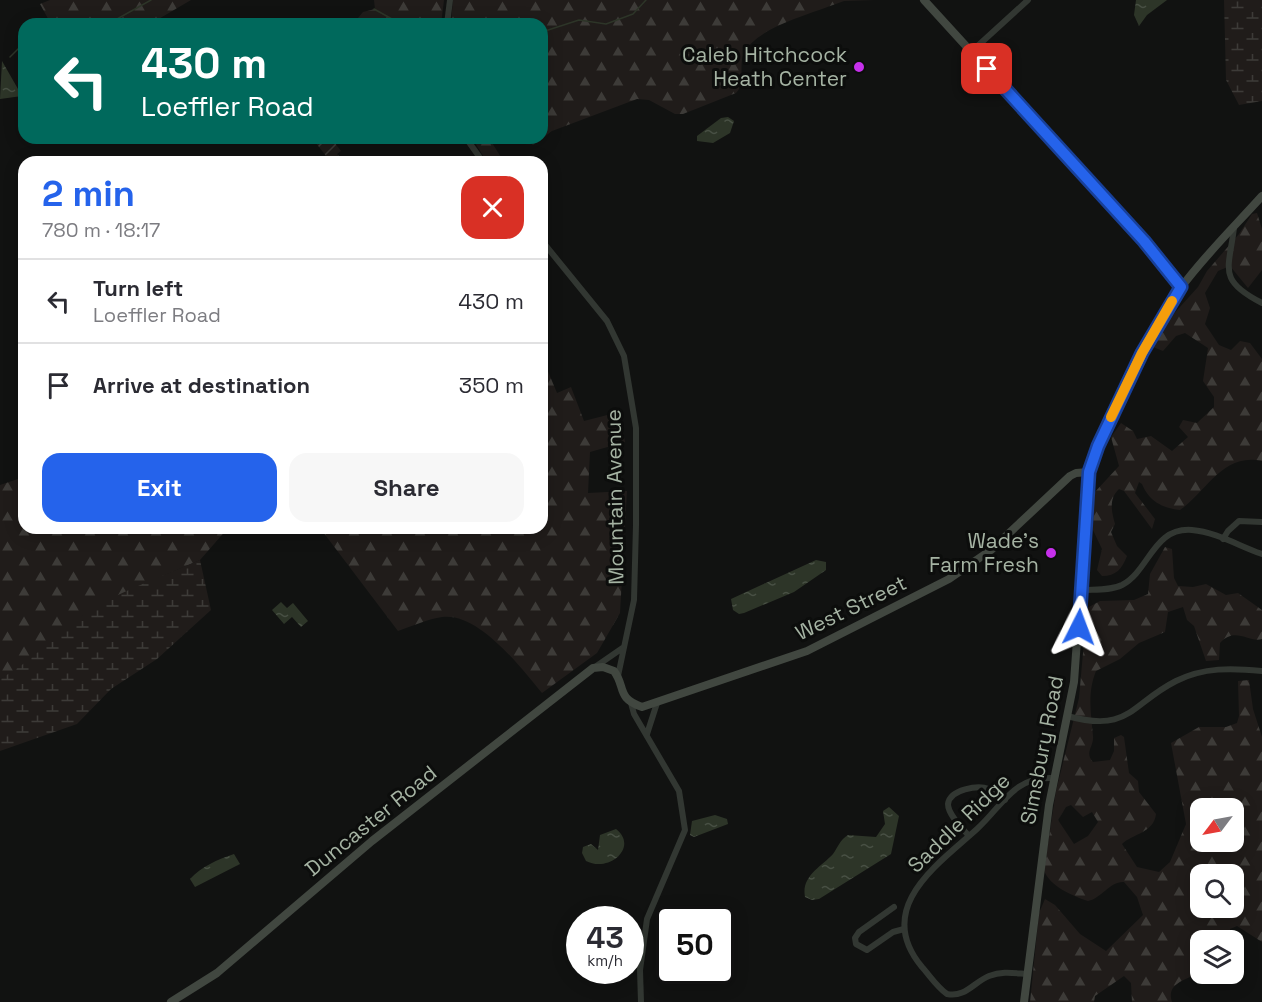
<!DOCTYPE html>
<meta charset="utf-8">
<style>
:root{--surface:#fff;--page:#f7f7f7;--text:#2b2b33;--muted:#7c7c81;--line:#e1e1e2;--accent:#2563eb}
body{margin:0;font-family:"Space Grotesk",sans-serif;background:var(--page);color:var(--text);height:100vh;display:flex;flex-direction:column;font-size:22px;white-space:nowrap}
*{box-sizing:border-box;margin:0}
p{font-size:20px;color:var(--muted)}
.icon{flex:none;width:33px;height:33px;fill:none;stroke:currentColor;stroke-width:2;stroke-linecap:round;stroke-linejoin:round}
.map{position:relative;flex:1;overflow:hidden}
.panel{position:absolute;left:18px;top:156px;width:530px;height:378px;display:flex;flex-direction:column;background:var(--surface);border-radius:18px;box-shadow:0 3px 15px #0003}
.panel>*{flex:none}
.hud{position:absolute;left:18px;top:18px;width:530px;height:126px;border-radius:18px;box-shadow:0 3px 15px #0003;background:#00695c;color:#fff;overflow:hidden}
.needle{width:39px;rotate:238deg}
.buttons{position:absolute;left:1190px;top:798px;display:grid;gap:12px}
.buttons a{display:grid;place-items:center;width:54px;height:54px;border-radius:12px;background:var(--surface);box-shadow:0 3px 15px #0003;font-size:30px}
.speed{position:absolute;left:566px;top:906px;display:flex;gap:12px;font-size:30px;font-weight:700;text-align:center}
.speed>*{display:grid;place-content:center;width:78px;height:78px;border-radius:50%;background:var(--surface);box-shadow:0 3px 15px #0003;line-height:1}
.speed small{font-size:15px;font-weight:400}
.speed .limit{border:3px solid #111;border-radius:9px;background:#fff;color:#111}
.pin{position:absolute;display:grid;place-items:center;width:51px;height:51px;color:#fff;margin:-26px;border-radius:12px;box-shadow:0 3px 9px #0006}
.me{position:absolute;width:66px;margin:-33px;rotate:3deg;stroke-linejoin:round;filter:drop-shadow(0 0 4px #0008)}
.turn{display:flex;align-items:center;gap:21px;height:126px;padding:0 24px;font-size:27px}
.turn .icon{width:78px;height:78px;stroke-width:2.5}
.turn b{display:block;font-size:42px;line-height:51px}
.round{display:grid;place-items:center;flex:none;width:63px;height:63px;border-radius:18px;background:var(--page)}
.overview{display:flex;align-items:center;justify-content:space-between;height:102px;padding:0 24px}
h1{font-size:36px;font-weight:700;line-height:45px;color:var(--accent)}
.cta{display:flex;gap:12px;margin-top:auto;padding:12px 24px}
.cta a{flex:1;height:69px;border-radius:18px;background:var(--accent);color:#fff;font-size:24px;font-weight:700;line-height:69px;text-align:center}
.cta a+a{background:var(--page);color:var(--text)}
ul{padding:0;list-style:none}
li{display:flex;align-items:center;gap:18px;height:84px;padding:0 24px;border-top:2px solid var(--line)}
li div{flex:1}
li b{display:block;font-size:22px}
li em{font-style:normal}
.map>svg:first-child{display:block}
</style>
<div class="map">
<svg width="1262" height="1002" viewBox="0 0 1262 1002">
<defs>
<pattern id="forest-firs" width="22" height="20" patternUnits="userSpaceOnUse" patternTransform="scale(1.5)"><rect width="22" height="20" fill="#201c1a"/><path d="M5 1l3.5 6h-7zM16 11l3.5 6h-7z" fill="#3d3b38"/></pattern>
<pattern id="wetland-marsh" width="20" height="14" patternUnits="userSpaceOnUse" patternTransform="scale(1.5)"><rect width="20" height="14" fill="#201c1a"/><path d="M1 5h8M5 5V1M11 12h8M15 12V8" fill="none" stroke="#3d3b38"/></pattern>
<pattern id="garden-furrows" width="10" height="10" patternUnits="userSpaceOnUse" patternTransform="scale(1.5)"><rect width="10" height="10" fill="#201c1a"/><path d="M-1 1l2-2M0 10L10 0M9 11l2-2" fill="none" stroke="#3d3b38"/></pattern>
<pattern id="water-ripples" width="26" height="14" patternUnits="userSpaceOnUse" patternTransform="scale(1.5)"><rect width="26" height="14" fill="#2d3528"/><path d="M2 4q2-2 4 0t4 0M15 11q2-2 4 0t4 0" fill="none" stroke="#485044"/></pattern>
</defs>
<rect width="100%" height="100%" fill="#111211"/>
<path fill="url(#forest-firs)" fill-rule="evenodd" d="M50 0H191L150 24H51L40 4Z
M374 0H444L441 24H353L363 12 375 9Z
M453 0H874L844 1 833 5C807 15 757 28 744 53 738 65 746 83 736 93L683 114H675L649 100 637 99 552 131 533 145 525 138H542V24H451Z
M472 138H489L504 162H487Z
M1257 213 1262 229V270L1248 288 1230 266 1218 271 1205 293 1210 308 1205 324 1219 345 1231 350 1240 341 1250 343 1262 359V461C1223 452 1207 491 1180 510 1162 508 1149 501 1142 484L1139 482 1135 493 1155 519 1152 529 1124 491 1119 489C1108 499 1112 513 1115 524L1111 532 1117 546 1127 556C1122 569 1116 576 1102 576L1097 570 1102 549 1093 530 1094 493 1119 466 1111 437 1121 423 1133 431 1137 439 1151 436 1172 451 1188 437 1179 427 1183 420 1197 423 1214 407V397L1203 381 1208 348 1185 333 1176 336 1163 351 1153 347 1161 328 1198 287 1207 271 1239 234 1252 214Z
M542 357 557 393 571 387 584 421 619 412 625 442 590 452 588 493 627 491 620 613 597 653 542 693C521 668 479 612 442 617 428 619 412 626 398 631L320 528H542Z
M24 477V528H228L200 560 144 584 82 616 23 667 0 679V485Z
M1165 547 1172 549 1174 578 1178 586 1193 587 1206 584 1226 595 1238 593 1262 610V639C1249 643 1235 626 1220 643L1219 660 1206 661 1194 626 1187 620 1183 607 1168 612 1165 632 1139 643 1120 659 1096 671C1087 693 1091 713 1093 736 1094 747 1084 752 1093 762L1110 760 1114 751V738L1121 735 1124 737 1129 773 1138 781 1139 792 1156 814C1154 833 1132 834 1122 844L1137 867 1159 872 1170 862 1186 824 1171 743 1199 727H1226L1237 723 1239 716 1238 681 1249 680 1253 709 1262 737V942L1237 926 1230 929V940H1200V972C1190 979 1165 982 1172 1002H1132L1131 983 1124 976 1095 996 1094 1002H1030L1039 913 1045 899 1055 905 1080 934 1106 951 1143 915 1137 897 1124 882C1110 881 1102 898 1088 901 1073 896 1049 886 1044 870L1056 791 1079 698 1087 608 1100 601 1134 600 1148 594 1150 574ZM1071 805 1083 817 1092 812 1098 822 1088 836 1074 844 1058 820 1066 807ZM1200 808H1233V842H1200ZM1200 874H1233V908H1200Z"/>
<path fill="url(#wetland-marsh)" d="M1224 0H1262V101L1239 105 1226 80Z
M200 560 211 610 157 659 111 689 77 724 0 751V679C30 663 52 637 80 617 112 594 163 576 200 560Z"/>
<path fill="url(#garden-furrows)" d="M312 138H331L341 151 337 154 339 156 331 162 324 159 326 156Z"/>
<path fill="url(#water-ripples)" d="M1136 0H1167L1147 15 1139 26 1134 15Z
M2 61 22 96 0 99Z
M728 117 734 121 730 133 713 143 697 141V136L721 118Z
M816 560 826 562V570L794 592 744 613 739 614 733 610 731 599Z
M281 602 287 608 293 603 308 621 301 627 292 617 284 624 272 610Z
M889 807 899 816 891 854 819 899 812 900 805 897C801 876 821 867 833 854 838 847 840 840 848 835L876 837 885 824 883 811Z
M715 815 727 819 728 824 694 837 690 835 692 821Z
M616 829C639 847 609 873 586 861L582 853 583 847 591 844 598 850 600 835Z
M234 854 240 864 195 887 190 879C202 866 217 860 234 854Z"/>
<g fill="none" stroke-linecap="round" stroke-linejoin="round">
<path stroke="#2d3528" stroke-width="1.5" d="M374 9 392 19 431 20 437 24
M108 24 151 0
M542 32 579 20 606 24 633 14 646 0
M10 57 18 49 24 47"/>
<path stroke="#323732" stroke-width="6" d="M447 24 450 0
M971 52 1028 0
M466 138 483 162
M1234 228C1229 269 1217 280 1262 303
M542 241 607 321 624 356 636 428V525L634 600 618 676
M1223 539 1228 531 1239 521 1262 522
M1081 590C1094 589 1110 591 1122 585 1150 570 1153 527 1192 530 1216 532 1239 546 1262 554
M595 667 624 647
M631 703 634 714 679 791 685 830 647 919 640 970 641 1002
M1067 716C1130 733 1129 705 1176 681 1204 667 1232 668 1262 671
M647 734 657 703
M969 836C963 829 948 815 948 804 950 789 978 785 989 789 995 791 1000 796 1005 800
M894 907 859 932 855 938 856 944 867 950 893 932 904 929
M1027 974C1013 973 1002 971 989 976 974 982 965 998 947 994 937 987 930 976 922 967 873 908 937 865 977 829 1003 805 1014 776 1053 778"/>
<path stroke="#414740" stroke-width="8" d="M924 0 1144 241 1181 287
M171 1002 217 973 372 841 593 668 603 667 614 671C626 687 616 698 642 707L807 651 949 579 991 550 1070 476 1076 473 1089 472
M1024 1002 1049 805 1074 682 1089 472C1107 416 1145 336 1180 289 1204 256 1235 226 1262 196"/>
</g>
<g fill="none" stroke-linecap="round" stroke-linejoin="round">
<defs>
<path id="route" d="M987 69 1144 241 1181 287 1142 353 1098 446 1089 472 1079 627"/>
</defs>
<use href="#route" stroke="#184099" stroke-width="15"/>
<use href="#route" stroke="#2563eb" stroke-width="10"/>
<path stroke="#f59e0b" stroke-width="10" d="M1111 417 1142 353 1172 301"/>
</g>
<g fill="#c630eb" stroke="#0c0d0c" stroke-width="2">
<circle cx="859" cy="67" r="6"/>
<circle cx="1051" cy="553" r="6"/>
</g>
<g text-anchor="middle" stroke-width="6" stroke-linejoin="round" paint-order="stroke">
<g font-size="21" fill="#a5b3a3" stroke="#0c0d0c" text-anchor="end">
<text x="847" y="62">Caleb Hitchcock<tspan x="847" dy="24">Heath Center</tspan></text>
<text x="1039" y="548">Wade's<tspan x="1039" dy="24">Farm Fresh</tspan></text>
</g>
<g font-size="21" fill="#a5b3a3" stroke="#0c0d0c">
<text transform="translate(615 497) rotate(-91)" y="7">Mountain Avenue</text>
<text transform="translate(851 608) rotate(-26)" y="7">West Street</text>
<text transform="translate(1042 750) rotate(-79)" y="7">Simsbury Road</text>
<text transform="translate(371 821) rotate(-39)" y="7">Duncaster Road</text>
<text transform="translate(959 823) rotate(-44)" y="7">Saddle Ridge</text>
</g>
</g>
</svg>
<div class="buttons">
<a><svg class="needle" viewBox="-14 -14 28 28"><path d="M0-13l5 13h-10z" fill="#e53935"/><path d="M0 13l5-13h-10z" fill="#7c7c81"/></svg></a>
<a><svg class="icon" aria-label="search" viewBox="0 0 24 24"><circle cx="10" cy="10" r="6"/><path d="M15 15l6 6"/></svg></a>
<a><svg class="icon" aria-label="layers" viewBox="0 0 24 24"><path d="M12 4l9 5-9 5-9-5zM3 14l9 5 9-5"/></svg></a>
</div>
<div class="speed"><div>43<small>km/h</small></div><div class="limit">50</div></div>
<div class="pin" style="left:987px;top:69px;background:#d93025"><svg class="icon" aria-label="arrive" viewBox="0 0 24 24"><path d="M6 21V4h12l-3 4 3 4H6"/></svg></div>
<svg class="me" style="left:1079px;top:627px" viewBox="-20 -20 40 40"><path d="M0-17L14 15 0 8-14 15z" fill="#2563eb" stroke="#fff" stroke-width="4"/></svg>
<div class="hud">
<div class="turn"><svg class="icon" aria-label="left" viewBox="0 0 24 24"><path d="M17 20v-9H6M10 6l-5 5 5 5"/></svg><div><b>430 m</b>Loeffler Road</div></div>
</div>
<section class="panel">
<div class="overview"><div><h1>2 min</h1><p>780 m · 18:17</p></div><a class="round" style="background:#d93025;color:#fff"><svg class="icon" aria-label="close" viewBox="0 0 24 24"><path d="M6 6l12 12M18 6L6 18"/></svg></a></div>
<ul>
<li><svg class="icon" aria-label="left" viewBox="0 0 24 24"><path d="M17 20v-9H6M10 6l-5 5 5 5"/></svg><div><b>Turn left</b><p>Loeffler Road</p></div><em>430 m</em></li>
<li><svg class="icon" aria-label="arrive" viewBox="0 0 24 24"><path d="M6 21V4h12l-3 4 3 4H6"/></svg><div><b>Arrive at destination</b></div><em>350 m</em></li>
</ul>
<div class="cta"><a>Exit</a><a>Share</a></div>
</section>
</div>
